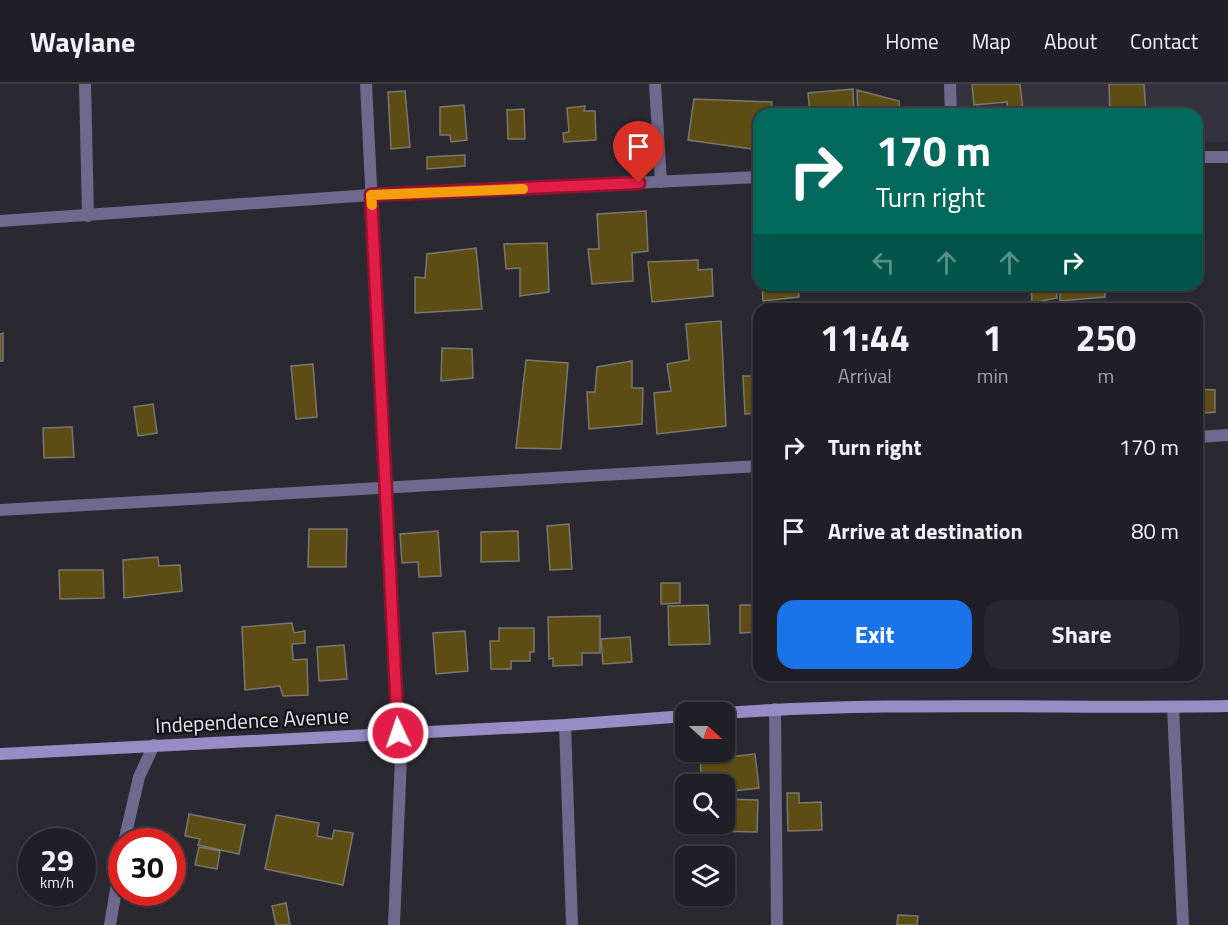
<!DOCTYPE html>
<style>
:root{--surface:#201f25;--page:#28272d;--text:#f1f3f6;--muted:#a2a2a7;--line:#3d3d42;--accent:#1a73e8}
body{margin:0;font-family:"Titillium Web",sans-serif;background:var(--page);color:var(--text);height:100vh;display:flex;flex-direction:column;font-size:22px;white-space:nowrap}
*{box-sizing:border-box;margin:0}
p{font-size:20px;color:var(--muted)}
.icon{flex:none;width:33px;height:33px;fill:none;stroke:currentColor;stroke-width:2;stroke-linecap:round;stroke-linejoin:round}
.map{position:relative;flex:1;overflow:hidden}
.sheet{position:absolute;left:753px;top:219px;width:450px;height:378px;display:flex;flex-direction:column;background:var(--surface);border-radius:18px;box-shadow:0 2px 4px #0004,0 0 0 2px var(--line)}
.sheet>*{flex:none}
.top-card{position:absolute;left:753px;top:24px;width:450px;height:183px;border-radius:18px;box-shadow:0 2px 4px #0004,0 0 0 2px var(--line);background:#00695c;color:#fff;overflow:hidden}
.needle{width:39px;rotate:111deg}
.controls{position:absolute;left:675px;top:618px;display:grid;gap:12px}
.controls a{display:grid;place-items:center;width:60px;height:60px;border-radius:12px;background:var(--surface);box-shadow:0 2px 4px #0004,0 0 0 2px var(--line);font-size:30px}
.speed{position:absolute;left:18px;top:744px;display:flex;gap:12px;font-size:30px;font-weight:700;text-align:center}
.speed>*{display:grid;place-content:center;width:78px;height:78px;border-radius:50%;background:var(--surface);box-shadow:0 2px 4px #0004,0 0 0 2px var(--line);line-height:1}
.speed small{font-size:15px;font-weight:400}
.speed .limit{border:9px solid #d22;background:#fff;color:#111}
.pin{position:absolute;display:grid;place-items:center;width:51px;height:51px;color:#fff;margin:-62px -26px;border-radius:50% 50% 50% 0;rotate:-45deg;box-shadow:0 0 6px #0007}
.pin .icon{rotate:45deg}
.me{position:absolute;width:66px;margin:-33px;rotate:357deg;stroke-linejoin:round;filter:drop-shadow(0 0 4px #0008)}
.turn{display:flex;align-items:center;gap:21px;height:126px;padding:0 24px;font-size:27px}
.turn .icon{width:78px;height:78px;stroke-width:2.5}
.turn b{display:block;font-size:42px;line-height:51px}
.lanes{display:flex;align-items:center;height:57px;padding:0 24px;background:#0003;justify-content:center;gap:30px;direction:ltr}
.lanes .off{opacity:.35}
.eta{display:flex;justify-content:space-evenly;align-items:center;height:102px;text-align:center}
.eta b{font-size:36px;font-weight:700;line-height:42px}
.action{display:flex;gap:12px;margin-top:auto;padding:12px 24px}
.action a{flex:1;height:69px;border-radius:18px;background:var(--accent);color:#fff;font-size:24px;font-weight:700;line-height:69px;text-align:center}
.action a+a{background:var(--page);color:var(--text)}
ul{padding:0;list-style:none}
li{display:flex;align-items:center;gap:18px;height:84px;padding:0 24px}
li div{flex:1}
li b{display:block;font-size:22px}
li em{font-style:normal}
header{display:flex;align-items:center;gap:36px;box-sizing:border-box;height:84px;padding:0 30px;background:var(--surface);border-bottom:2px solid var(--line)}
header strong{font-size:28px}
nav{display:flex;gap:33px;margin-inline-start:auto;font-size:21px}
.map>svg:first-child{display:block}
</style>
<header>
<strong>Waylane</strong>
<nav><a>Home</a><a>Map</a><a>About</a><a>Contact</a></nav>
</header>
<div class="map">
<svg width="1228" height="841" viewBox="0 0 1228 841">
<rect width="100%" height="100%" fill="#2a2931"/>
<path fill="#34323f" d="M950 0H1228V58L1197 59V30H951Z"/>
<path fill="#5e4c15" stroke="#7a776d" stroke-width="1.5" d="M972 0H1020L1023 27 1008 29 1007 18 974 21Z
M1109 0H1144L1146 30H1110Z
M853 5 854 30H810L808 9Z
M857 6 899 17 900 30H858Z
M405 7 410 63 391 65 388 8Z
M694 15 772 18 771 30H759V66L688 56Z
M464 21 467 56 451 58 450 51H440V23Z
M585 22 584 27H595L596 56 564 58 563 49 569 48 567 24Z
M524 25 525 55H508L507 26Z
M465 71V82L427 85V73Z
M646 127 648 167 632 169 633 197 592 200 588 165H599L597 130Z
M547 159 549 208 520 212V184L506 185 504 160Z
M476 164 482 225 415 229V193L425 194 427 170Z
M698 176V186L712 185 713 212 652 218 648 178Z
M762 201H798L799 213 763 217Z
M1031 201H1056L1057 214 1032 219Z
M1060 201H1105V213L1060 217Z
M1174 220 1175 225H1143V222Z
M721 237 726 342 657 350 654 309 671 307 667 280 689 276 686 240Z
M3 249V277H0V250Z
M442 264 472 265 473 294 441 297Z
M526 276 568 279 561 365 516 364Z
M632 277V304H643L642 340 589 345 587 308H595L597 283Z
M313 280 317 333 296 335 291 282Z
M743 292H759V329L745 330Z
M1197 305 1215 306V328L1197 330Z
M153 320 157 349 138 352 134 323Z
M72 343 74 373 44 374 43 344Z
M569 440 572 485 550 486 547 442Z
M309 445H347L346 483H308Z
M438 447 441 492 419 493 418 478 402 479 400 450Z
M518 447 519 477 481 478V448Z
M158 473 159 482 180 481 182 507 124 514 123 476Z
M59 486H103L104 514 60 515Z
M661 499H680V519L661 520Z
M708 521 710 560 669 561 668 522Z
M740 521H759V548L740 549Z
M600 532V569H582V581L553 582V574L549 575 548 533Z
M292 539 294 549 305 547V559L292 560 293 576 307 575 308 611 283 612 280 602 245 606 242 543Z
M499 544H534V568H530V577H511V585H491L490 557H499Z
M465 547 468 587 436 590 433 549Z
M630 553 632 578 603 580 601 555Z
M344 561 347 595 319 597 317 563Z
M755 670 759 704 724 708V700H702L700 676Z
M787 709H799V719L821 718 822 746 788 747Z
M724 715 758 716 757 748 707 747 708 740H724Z
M189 730 245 741 239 770 198 761 200 755 185 752Z
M276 731 319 739 317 752 332 755 334 746 353 749 343 801 265 785Z
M199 763 220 767 217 785 195 781Z
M286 819 290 841H276L272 822Z
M898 831 918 832 917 841H897Z"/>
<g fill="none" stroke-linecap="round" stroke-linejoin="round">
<path stroke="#6f698d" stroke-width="12" d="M85 0 88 132
M366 0 398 649 401 673 394 841
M655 0 661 98
M950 0 951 30
M1197 73H1228
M0 137 371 111 759 93
M1197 353 1228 351
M0 426 759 382
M1173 623 1183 841
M775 625 777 841
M565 641 572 841
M124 758 139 693 154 661
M110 841 122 771"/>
<path stroke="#978cc6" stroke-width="12" d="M724 629C892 617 1060 625 1228 622
M0 670 565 641 686 632"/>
</g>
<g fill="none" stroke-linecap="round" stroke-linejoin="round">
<defs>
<path id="route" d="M398 649 371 111 639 99"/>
</defs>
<use href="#route" stroke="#92132f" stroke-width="15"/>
<use href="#route" stroke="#e11d48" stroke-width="10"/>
<path stroke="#f59e0b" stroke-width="10" d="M372 121 371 111 523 105"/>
</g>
<g text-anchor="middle" stroke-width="4.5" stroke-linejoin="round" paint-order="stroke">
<g font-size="21" fill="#e5e4ea" stroke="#131216">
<text transform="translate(252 637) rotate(-3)" y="7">Independence Avenue</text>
</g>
</g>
</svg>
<div class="controls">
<a><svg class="needle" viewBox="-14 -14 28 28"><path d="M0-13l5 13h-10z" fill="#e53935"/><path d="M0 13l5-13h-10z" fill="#a2a2a7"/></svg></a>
<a><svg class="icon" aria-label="search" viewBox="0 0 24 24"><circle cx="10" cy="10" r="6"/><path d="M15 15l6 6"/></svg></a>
<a><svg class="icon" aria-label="layers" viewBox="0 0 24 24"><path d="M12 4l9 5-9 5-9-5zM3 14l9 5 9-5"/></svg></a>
</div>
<div class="speed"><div>29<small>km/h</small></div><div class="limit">30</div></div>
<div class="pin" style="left:639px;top:99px;background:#d93025"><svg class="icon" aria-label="arrive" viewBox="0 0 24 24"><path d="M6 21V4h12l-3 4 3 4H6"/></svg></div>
<svg class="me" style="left:398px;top:649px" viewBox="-20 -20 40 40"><circle r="17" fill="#e11d48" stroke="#fff" stroke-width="3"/><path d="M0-11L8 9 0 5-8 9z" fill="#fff"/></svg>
<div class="top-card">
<div class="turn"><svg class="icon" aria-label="right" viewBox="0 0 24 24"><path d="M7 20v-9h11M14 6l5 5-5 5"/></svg><div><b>170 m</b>Turn right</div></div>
<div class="lanes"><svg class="icon off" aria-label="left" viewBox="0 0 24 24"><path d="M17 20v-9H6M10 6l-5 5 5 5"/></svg><svg class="icon off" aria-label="ahead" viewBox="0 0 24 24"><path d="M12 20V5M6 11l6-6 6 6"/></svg><svg class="icon off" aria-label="ahead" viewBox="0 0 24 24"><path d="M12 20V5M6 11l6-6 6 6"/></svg><svg class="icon" aria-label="right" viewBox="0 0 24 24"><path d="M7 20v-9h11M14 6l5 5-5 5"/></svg></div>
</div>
<section class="sheet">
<div class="eta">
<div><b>11:44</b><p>Arrival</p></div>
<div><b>1</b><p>min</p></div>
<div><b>250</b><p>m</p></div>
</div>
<ul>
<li><svg class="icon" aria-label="right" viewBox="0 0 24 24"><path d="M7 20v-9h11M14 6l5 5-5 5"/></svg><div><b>Turn right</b></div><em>170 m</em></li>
<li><svg class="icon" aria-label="arrive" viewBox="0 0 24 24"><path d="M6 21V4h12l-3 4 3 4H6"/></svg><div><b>Arrive at destination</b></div><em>80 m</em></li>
</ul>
<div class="action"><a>Exit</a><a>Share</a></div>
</section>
</div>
